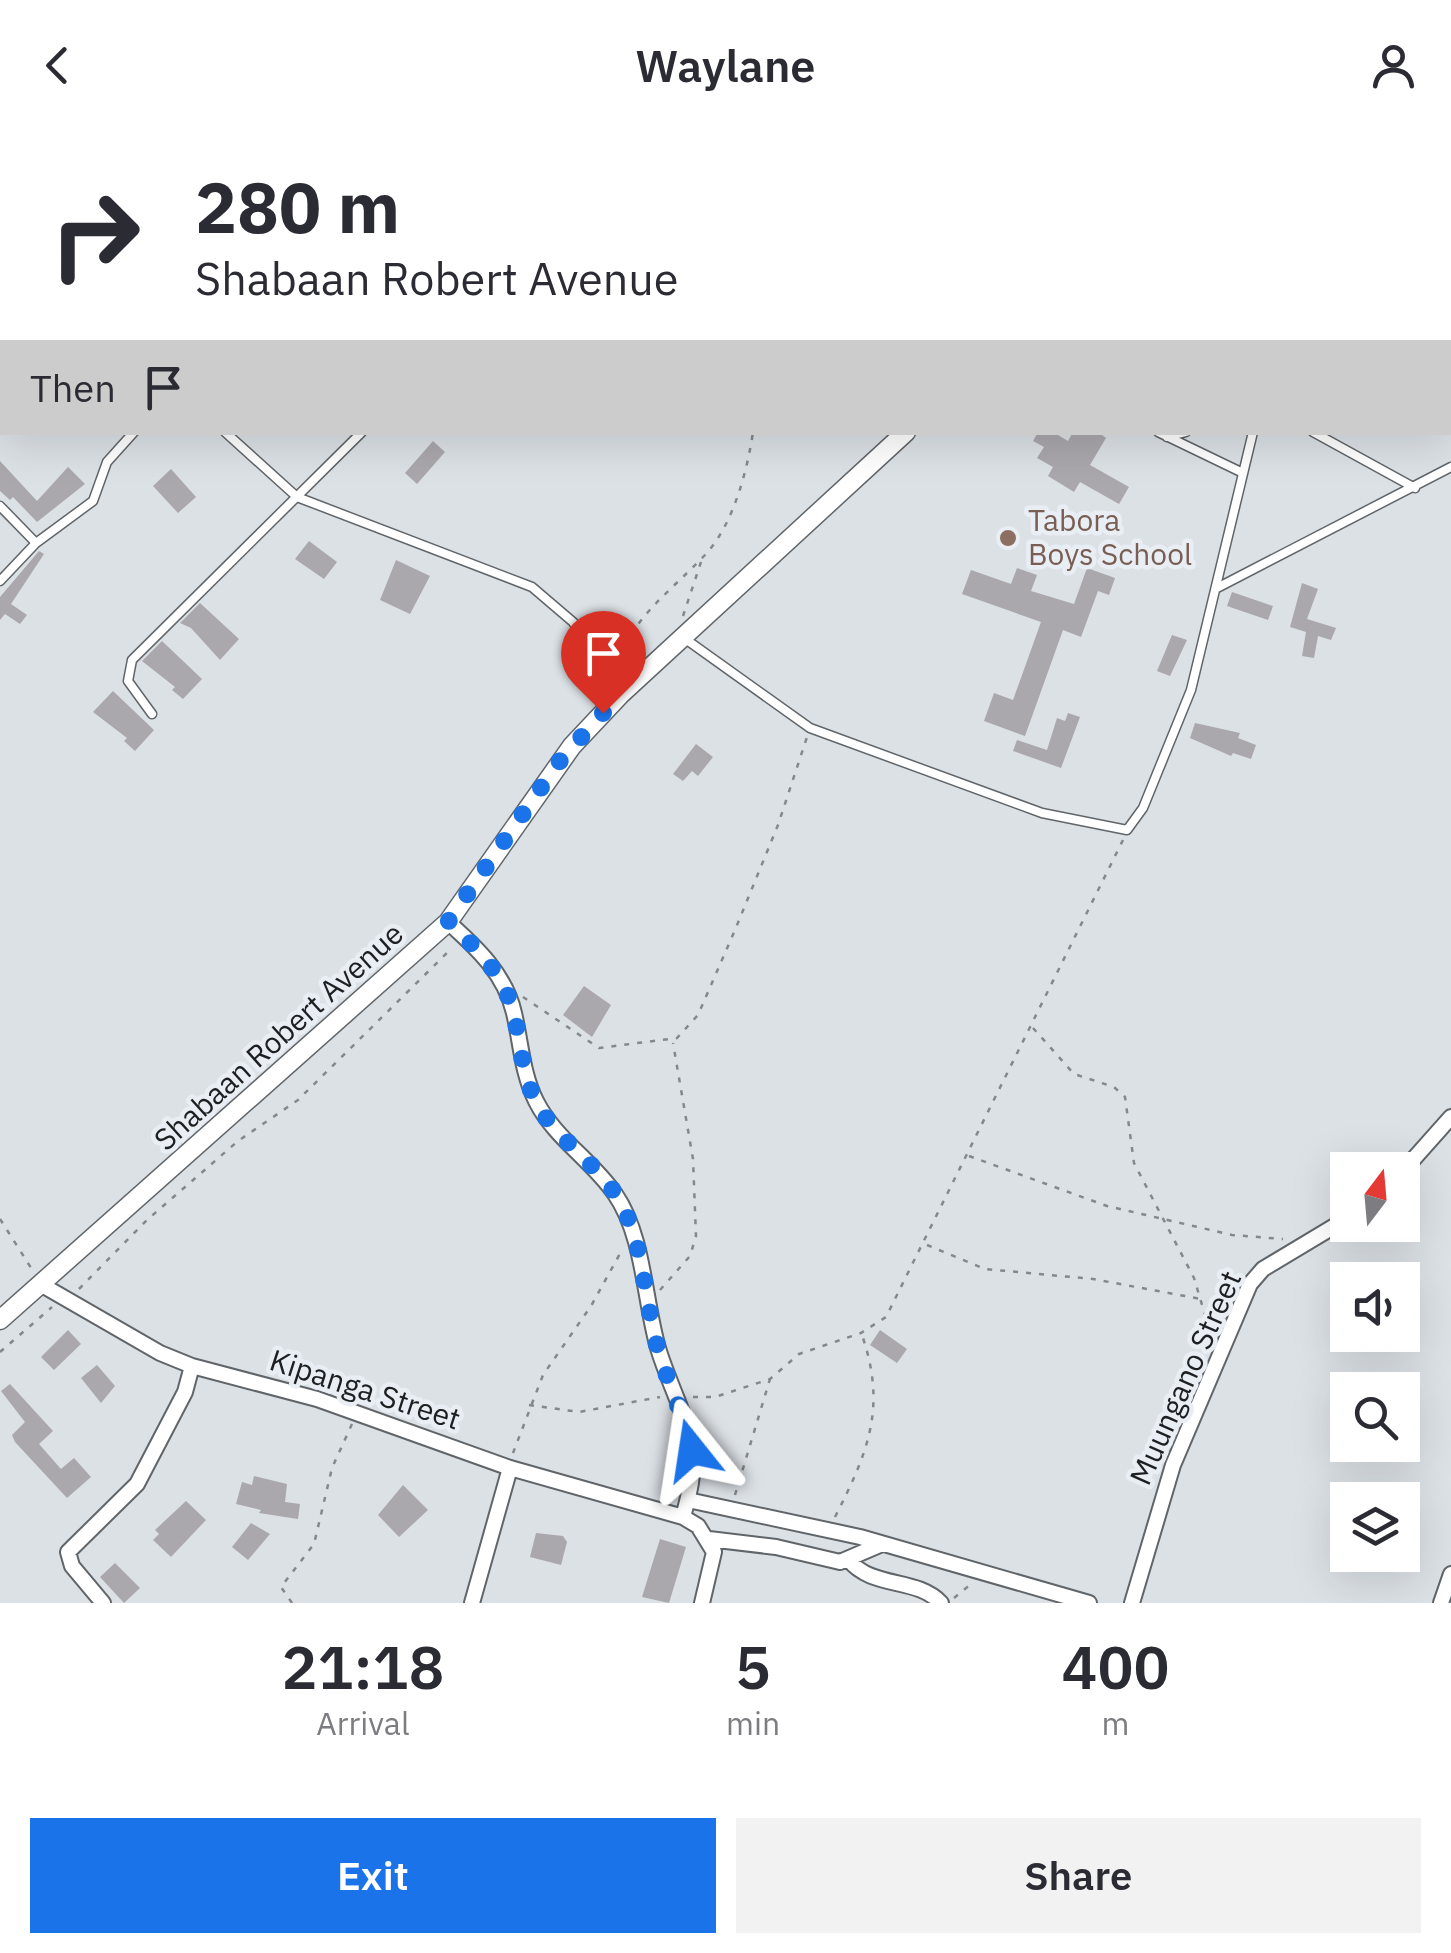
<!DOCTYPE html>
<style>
:root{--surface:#fff;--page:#f2f2f3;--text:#2b2b33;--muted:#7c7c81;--accent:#1a73e8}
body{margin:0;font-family:"IBM Plex Sans",sans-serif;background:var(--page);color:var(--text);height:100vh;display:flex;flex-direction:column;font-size:38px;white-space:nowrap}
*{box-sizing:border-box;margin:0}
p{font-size:32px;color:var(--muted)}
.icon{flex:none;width:55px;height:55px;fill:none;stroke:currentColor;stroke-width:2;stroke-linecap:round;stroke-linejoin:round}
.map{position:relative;height:1473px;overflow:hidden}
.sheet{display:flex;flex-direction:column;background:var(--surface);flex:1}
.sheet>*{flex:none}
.hud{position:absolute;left:0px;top:0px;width:1452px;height:305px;box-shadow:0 10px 40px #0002;background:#fff;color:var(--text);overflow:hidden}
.needle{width:65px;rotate:16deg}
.controls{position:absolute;left:1330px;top:1022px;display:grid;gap:20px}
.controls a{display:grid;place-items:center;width:90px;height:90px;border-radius:0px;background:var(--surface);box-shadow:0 10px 40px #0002;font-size:50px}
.pin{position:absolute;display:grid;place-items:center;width:85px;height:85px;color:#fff;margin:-102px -42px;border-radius:50% 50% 50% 0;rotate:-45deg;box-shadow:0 0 10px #0007}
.pin .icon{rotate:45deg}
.me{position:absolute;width:110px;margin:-55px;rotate:345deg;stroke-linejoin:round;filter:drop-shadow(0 0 8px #0008)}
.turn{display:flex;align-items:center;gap:35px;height:210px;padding:0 30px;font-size:45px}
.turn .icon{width:130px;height:130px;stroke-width:2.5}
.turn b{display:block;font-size:70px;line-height:85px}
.then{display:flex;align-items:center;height:95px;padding:0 30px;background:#0003;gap:20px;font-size:38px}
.eta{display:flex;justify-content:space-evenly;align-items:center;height:170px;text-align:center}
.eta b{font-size:60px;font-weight:600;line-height:70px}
.action{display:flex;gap:20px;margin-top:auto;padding:20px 30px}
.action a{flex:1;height:115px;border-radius:0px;background:var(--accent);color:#fff;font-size:40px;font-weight:600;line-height:115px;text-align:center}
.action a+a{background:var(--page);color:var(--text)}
header{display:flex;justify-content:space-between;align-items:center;height:130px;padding:0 30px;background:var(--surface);font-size:45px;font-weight:600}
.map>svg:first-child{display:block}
</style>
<header><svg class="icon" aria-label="back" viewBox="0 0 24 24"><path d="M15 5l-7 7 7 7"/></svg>Waylane<svg class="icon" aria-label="person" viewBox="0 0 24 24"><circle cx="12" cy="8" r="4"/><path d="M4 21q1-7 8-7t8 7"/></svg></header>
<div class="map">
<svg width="1451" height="1473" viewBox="0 0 1451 1473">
<rect width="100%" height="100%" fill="#dce1e6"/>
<path fill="#aaa7ad" d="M1038 302H1053L1068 311 1073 302H1098L1106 308 1090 335 1129 357 1119 374 1080 352 1074 362 1048 346 1053 337 1037 328 1044 317 1033 311Z
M433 311 445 322 417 354 405 343Z
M0 331 37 371 68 337 85 354 37 392 13 367 10 370 0 361Z
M171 339 196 367 178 383 153 356Z
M309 411 337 432 324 449 295 429Z
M39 421 44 424 11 474 27 485 20 494 5 484 0 490V467Z
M396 430 430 446 410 484 380 470Z
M1017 438 1037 445 1031 461 1074 474 1087 438 1115 448 1109 465 1098 461 1081 507 1063 500 1025 606 984 591 994 563 1013 570 1041 492 962 464 971 440 1011 454Z
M1302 453 1318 459 1307 489 1336 498 1331 510 1318 506 1314 528 1302 526 1306 502 1290 497Z
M1232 462 1273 476 1268 490 1227 476Z
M200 473 239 509 220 530 191 498 180 493Z
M1172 505 1187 510 1170 546 1157 541Z
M162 511 202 549 183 569 172 560 175 557 142 531Z
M113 561 154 600 135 621 124 611 127 608 93 582Z
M1068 583 1080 587 1061 638 1013 621 1017 610 1047 620 1057 588 1065 591Z
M1195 593 1240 603 1238 608 1256 615 1251 629 1233 623 1231 626 1190 608Z
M696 614 713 627 698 646 692 641 683 651 673 644Z
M584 856 611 875 592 907 563 885Z
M68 1200 81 1214 54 1240 41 1227Z
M880 1200 907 1219 897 1233 870 1215Z
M97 1235 115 1256 101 1273 81 1248Z
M10 1254 53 1301 39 1314 61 1339 74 1328 91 1347 67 1368 15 1312 12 1305 25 1292 1 1261Z
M254 1346 287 1354 285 1372 300 1374 298 1389 259 1383 261 1380 236 1374 242 1352 252 1355Z
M403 1355 428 1380 399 1407 378 1385Z
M186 1371 206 1390 171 1427 153 1410 159 1404 155 1400Z
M251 1393 270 1404 248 1430 232 1417Z
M536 1403 563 1406 567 1412 561 1435 530 1427Z
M660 1409 686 1417 669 1473 642 1467Z
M115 1433 140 1458 124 1473 100 1447Z"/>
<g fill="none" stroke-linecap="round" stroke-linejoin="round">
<defs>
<path id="service" d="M253 2 255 0
M1450 99 1451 98
M0 111 2 108
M225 302 297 367 532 457 573 492 620 565
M1158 302 1243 343
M1313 302 1415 358
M1167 307 1186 302
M0 376 36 413
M0 451 36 413 93 371 107 332 134 302
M1217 458 1451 337
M684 508 810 598 1042 683 1127 700 1143 678 1191 560 1253 302
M152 584 128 551 132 530 362 302"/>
<path id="minor" d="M634 0 637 2
M941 0 945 2
M875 2 877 0
M448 792C477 818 505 844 514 883 521 913 522 943 536 971 555 1009 592 1030 615 1064 644 1106 644 1169 658 1218 668 1252 686 1283 692 1319 695 1342 689 1365 683 1387
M1402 1042 1451 987
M42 1155 160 1223 192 1236 317 1269 510 1338 683 1387 698 1396 714 1422 702 1473
M688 1370 860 1407 1089 1473
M709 1409 776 1417 840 1432 882 1414
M849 1430C872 1459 917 1447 941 1473
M103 1473 72 1436 68 1422 137 1354 185 1262 192 1236
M472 1473 510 1338
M1132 1473 1173 1335 1250 1154 1263 1139 1348 1088
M1441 1473 1451 1444"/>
<path id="tertiary" d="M1238 2 1241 0
M0 1190 448 792 572 616 620 565 906 302"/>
</defs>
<use href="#service" stroke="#606569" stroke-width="11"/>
<use href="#minor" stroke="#606569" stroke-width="18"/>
<use href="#tertiary" stroke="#606569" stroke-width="21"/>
<path stroke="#84888b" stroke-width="2.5" stroke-dasharray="5 8" stroke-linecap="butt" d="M30 0 31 2
M683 486 701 432
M614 539C632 487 669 463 705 425 733 395 747 342 753 302
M523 867 599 918 677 908 698 885 735 800 778 695 807 607
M1033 898 1074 944 1114 957 1125 967 1134 1033 1194 1148 1211 1205
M969 1026 1107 1076 1232 1105 1283 1109
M0 1089 33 1141
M927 1115 985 1139 1093 1149 1201 1169
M79 1159 147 1090 238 1011 298 970 452 818
M660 1160 690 1126 696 1106 693 1029 673 913
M0 1222 52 1177
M693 1267H715L770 1249 799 1224 861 1203 886 1187 1123 710
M529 1275 579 1282 660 1267
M513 1323 543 1245 591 1176 622 1120
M735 1365 770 1249
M835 1387C868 1322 887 1278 862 1205
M954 1468 971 1454
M292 1473 281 1457 314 1414 332 1338 352 1294"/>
<use href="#service" stroke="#fff" stroke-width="8"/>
<use href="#minor" stroke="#fff" stroke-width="14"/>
<use href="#tertiary" stroke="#fff" stroke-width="18"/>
</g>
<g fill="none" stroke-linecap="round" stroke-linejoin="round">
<path stroke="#1a73e8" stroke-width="18" stroke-dasharray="0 32.4" d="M603 583 558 633 448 792C477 818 504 844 514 884 521 914 522 944 536 972 556 1009 593 1030 616 1065 644 1108 644 1170 658 1219 668 1253 684 1285 692 1320"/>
</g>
<circle fill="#8d6e63" stroke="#e9eef4" stroke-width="4" cx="1008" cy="408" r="10"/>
<g text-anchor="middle" stroke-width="9" stroke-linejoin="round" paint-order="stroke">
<g font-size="30" fill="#785e54" stroke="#e9eef4" text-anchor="start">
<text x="1028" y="401">Tabora<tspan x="1028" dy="34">Boys School</tspan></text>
</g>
<g font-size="30" fill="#1d1f21" stroke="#e9eef4">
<text transform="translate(279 907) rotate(-42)" y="10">Shabaan Robert Avenue</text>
<text transform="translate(1186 1248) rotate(-66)" y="10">Muungano Street</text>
<text transform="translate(365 1260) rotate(18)" y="10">Kipanga Street</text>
</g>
</g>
</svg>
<div class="controls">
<a><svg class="needle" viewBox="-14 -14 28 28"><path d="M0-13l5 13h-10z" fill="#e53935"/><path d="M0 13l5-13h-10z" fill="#7c7c81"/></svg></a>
<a><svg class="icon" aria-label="sound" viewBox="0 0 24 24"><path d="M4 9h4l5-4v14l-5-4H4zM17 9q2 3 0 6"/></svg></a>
<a><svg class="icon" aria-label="search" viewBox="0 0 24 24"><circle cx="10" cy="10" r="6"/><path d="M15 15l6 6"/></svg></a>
<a><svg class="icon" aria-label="layers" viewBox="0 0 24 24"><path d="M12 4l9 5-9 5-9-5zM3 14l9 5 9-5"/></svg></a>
</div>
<div class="pin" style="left:603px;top:583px;background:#d93025"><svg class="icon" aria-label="arrive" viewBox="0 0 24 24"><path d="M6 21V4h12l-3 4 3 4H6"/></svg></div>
<svg class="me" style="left:692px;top:1320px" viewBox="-20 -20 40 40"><path d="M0-17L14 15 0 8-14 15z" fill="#1a73e8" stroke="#fff" stroke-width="4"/></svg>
<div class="hud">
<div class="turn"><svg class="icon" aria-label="right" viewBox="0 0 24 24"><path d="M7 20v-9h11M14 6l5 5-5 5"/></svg><div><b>280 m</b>Shabaan Robert Avenue</div></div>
<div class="then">Then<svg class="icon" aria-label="arrive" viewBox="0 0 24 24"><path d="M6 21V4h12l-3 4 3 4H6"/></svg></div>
</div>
</div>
<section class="sheet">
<div class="eta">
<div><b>21:18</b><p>Arrival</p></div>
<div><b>5</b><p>min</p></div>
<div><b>400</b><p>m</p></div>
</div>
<div class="action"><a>Exit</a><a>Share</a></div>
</section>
